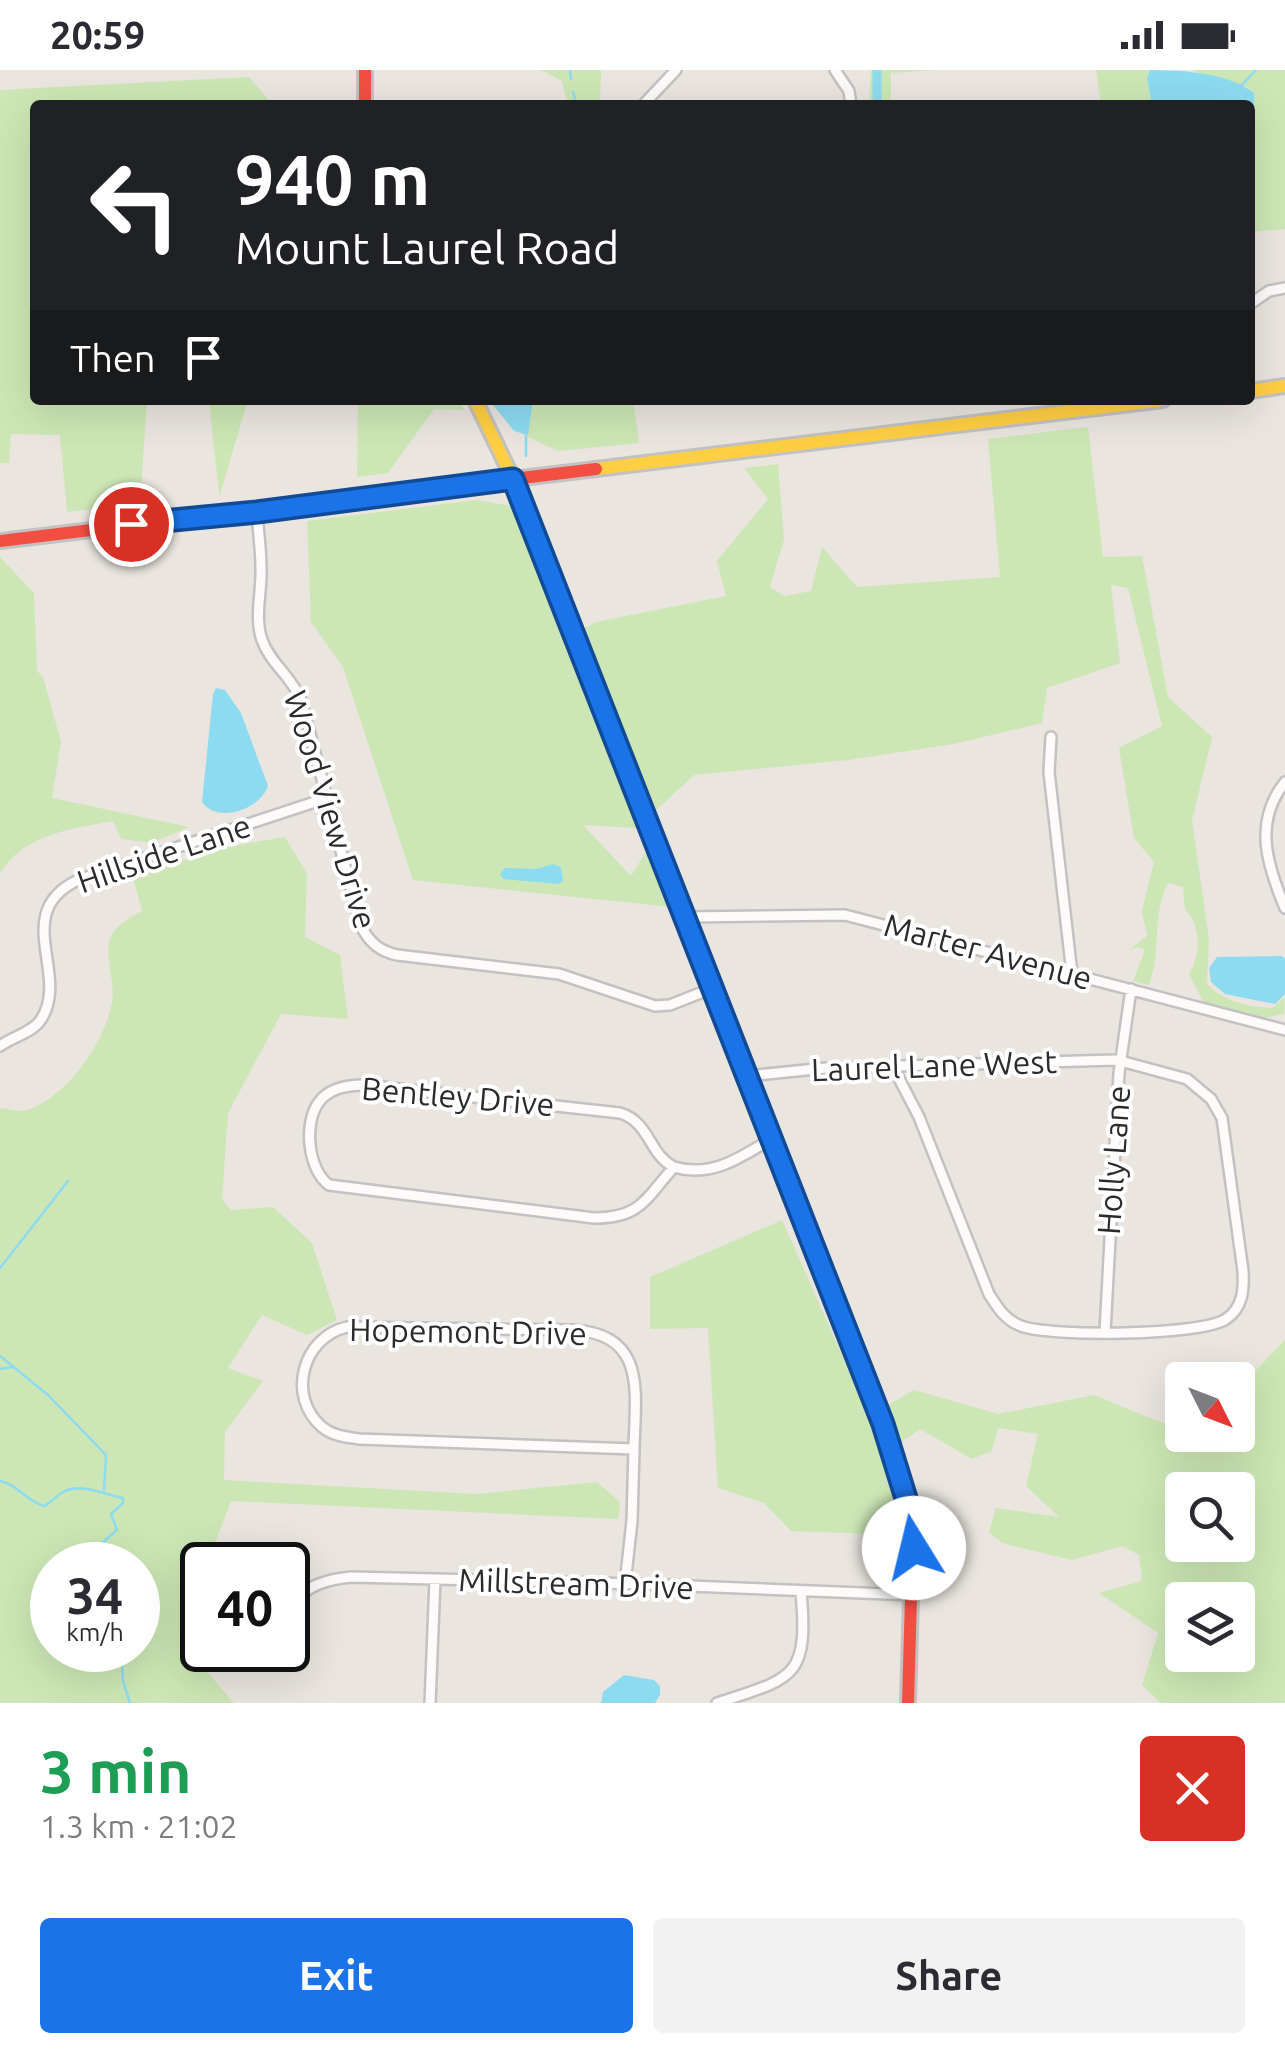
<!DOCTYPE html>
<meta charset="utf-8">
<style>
:root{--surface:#fff;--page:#f2f2f3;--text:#2b2b33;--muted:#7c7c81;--accent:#1a73e8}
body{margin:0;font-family:Ubuntu,sans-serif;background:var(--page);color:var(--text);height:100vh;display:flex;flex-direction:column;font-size:38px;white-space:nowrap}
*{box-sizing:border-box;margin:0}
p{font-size:32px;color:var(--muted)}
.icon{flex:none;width:55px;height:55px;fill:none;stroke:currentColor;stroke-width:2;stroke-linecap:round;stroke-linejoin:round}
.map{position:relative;height:1633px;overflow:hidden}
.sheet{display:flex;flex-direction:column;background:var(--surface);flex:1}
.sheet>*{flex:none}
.top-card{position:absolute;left:30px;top:30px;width:1225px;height:305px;border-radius:10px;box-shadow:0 10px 40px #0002;background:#202124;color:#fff;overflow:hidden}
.needle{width:65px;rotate:132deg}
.fabs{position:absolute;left:1165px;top:1292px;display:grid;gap:20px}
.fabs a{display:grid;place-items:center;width:90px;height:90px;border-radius:10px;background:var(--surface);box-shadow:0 10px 40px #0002;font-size:50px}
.speed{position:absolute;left:30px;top:1472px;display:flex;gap:20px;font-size:50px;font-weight:700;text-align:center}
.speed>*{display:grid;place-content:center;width:130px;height:130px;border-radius:50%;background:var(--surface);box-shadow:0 10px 40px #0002;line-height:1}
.speed small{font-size:25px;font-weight:400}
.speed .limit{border:5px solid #111;border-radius:15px;background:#fff;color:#111}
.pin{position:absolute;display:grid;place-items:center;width:85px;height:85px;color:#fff;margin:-42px;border:5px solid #fff;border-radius:50%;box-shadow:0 2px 10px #0007}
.me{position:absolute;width:110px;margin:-55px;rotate:351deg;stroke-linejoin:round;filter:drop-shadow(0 0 8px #0008)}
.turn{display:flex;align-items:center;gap:35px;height:210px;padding:0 40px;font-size:45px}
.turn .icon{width:130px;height:130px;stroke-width:2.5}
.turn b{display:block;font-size:70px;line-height:85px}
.then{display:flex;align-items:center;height:95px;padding:0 40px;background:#0003;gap:20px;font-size:38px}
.round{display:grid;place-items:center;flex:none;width:105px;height:105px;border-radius:10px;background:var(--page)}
.overview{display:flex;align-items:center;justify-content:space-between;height:170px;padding:0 40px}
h1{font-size:60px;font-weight:700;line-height:75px;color:#1e9e55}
.button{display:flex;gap:20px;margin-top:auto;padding:20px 40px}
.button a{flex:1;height:115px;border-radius:10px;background:var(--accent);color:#fff;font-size:40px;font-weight:700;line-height:115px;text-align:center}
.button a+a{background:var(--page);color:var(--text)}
.status{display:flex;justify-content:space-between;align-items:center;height:70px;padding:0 50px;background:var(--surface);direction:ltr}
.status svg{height:28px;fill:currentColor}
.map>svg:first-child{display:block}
</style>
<div class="status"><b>20:59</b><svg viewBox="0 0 49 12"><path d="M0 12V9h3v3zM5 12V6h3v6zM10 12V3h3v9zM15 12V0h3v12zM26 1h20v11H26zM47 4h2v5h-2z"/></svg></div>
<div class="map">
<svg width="1285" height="1633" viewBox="0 0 1285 1633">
<rect width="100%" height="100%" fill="#eae5df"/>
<path fill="#cce7b5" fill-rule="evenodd" d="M541 0H601L600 32 619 35H568L562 11Z
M871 0H937L891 3V35H869Z
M1096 0H1150L1147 8 1152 35H1101Z
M1191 0H1285V159L1250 162V43L1254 39 1249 18C1230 10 1210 9 1191 0Z
M249 7 273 35H35V330H147L140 433 67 442 60 365 11 364 9 393H0V20Z
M209 330H248L220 424H219Z
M358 330H458L464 340 434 339 388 403 357 407Z
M504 330H633L639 373 558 381 522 364Z
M1088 357 1103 487 1142 486 1168 627 1212 667 1192 751 1209 870 1207 913C1220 931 1250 937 1272 938L1285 927 1284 944 1264 948 1204 933 1189 904C1201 884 1202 856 1185 839L1183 817 1168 813C1151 846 1162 881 1149 915L1133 911 1145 880 1138 877 1129 880 1147 866 1142 841 1154 792 1134 768 1119 678 1162 656 1128 518 1111 515 1120 593 1047 618 1042 653 954 674 848 690 694 705 637 758 583 755 631 806 647 780 671 837 413 810 343 597 311 552 307 451 477 430 512 436 583 559 596 552 726 526 717 491 768 429 744 398 778 394 784 469 770 517 784 526 811 521 822 477 857 517 1000 507 988 369Z
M0 487 34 523 37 601 43 607 61 672 52 728 189 757 152 773 121 769 113 751C74 758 21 765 0 804Z
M285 767 307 804 305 867 340 885 348 949 281 944 228 1043 222 1129 231 1140 273 1137 312 1173 337 1250 307 1265 262 1245 228 1298 263 1311 225 1362 224 1410 476 1424 597 1412 620 1432 618 1449 231 1431 210 1486 209 1495H202V1580H207V1602L234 1633H0V1038C10 1039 21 1043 30 1039 68 1025 105 972 112 932 116 911 102 883 112 864 119 853 131 847 142 841L133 807 221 778ZM52 1495H138V1580H52Z
M782 1150 869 1346 914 1320 998 1344 1094 1325 1182 1361V1365H1238V1319L1285 1270V1633H1161L1142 1615 1158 1563 1099 1523 1142 1511 1139 1485 1122 1476 1072 1490 1002 1473 989 1462 996 1438 1059 1447 1026 1416 1038 1364 998 1358 992 1381 972 1389 920 1359 903 1371 886 1406 903 1465 791 1461 764 1433 718 1418 708 1258 650 1259V1207ZM1182 1420H1238V1475H1182ZM1182 1530H1238V1585H1182Z"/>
<path fill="#8ddbf1" d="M1150 0C1181 0 1230 3 1254 23V39L1250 43V35H1152L1147 8Z
M489 330H533L528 365 514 361Z
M216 618 225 620 241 643 268 716C260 740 217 754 202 732L213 624Z
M553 794 561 797 563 811 558 814 503 809 500 804 505 798 536 799Z
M1282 886 1285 889V924L1275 934 1225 924 1211 912 1209 898 1217 887Z
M624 1605 654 1610 660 1616V1625L655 1633H601L603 1622Z"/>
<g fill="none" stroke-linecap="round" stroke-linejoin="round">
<path stroke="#8ddbf1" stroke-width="2.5" d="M570 0 571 9
M1240 17 1256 0
M573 22 577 35
M526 386V366
M0 1198 68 1111
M0 1286 48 1325 106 1385 104 1420
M0 1299 14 1297
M0 1411C17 1414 26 1431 44 1436 52 1432 57 1425 65 1421 82 1413 106 1425 123 1428V1433L111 1444 117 1460 103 1472 101 1495
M121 1580 123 1611 130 1633"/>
<path stroke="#8ddbf1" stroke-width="9" d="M877 0V35"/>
<defs>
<path id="street" d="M835 0 849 21 851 35
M643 35 676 0
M1250 234 1269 221 1285 218
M257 442C258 460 261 479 261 498 262 522 254 547 262 570 270 593 292 607 301 630L361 856C369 872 379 881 397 885L559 904 655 936 670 935 713 918
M1051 667 1049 702 1072 904
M1285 712C1253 752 1267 795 1285 838
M685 847 845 845 1285 960
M0 976C12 967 31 963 40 951 72 906 9 843 78 810L327 728
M746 1006 826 998 1117 990 1187 1009 1211 1029 1222 1048 1243 1201C1244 1219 1243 1238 1226 1249 1202 1266 1049 1267 1021 1256 1005 1250 998 1238 989 1224L919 1047 893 997
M364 1015 620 1043C650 1052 649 1085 674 1097 645 1129 641 1148 594 1148L329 1115C308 1100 303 1053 319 1032 329 1018 348 1015 364 1015Z
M674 1097C711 1108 740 1088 771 1069
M347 1257 573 1260C648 1264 635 1324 634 1379L359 1369C346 1367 333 1366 322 1357 286 1326 303 1267 347 1257Z
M1105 1262 1119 1003 1131 919
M625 1514 632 1451 634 1379
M293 1579C286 1531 300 1512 351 1507L640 1514 912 1525
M430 1633 435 1510
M717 1633C793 1608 809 1609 801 1522"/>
<path id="slow" d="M1250 321 1285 316
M475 330 513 409 781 1094
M596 399 1163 330"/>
<path id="jam" d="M365 0V35
M0 471 596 399
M781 1094 883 1354 913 1458 908 1633"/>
</defs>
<use href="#street" stroke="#c3c1c1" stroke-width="14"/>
<use href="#slow" stroke="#c3c1c1" stroke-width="18"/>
<use href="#jam" stroke="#c3c1c1" stroke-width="18"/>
<use href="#street" stroke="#fcfbfa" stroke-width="9"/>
<use href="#slow" stroke="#ffcf43" stroke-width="12"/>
<use href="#jam" stroke="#f24e42" stroke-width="12"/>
</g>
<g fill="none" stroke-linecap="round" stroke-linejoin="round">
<defs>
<path id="route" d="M131 454 257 442 513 409 883 1354 909 1438 914 1478"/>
</defs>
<use href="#route" stroke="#114b97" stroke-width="25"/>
<use href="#route" stroke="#1a73e8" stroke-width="18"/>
</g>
<g text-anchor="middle" stroke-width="8" stroke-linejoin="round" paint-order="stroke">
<g font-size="32" fill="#2b2b2b" stroke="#fff">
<text transform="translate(330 740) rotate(73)" y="11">Wood View Drive</text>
<text transform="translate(164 784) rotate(-19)" y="11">Hillside Lane</text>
<text transform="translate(988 882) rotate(15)" y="11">Marter Avenue</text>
<text transform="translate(934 996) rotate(-2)" y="11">Laurel Lane West</text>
<text transform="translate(458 1027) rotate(5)" y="11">Bentley Drive</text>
<text transform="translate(1114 1090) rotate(-86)" y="11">Holly Lane</text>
<text transform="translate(468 1262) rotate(1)" y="11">Hopemont Drive</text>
<text transform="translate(576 1514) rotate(2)" y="11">Millstream Drive</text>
</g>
</g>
</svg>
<div class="fabs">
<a><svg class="needle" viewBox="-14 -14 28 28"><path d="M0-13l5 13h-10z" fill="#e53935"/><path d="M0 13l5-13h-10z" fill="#7c7c81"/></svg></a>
<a><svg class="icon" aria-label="search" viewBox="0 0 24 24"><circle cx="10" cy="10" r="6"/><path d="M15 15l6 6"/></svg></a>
<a><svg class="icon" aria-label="layers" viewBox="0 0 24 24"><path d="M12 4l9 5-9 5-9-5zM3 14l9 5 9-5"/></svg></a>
</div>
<div class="speed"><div>34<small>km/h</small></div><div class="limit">40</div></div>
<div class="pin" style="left:131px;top:454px;background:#d93025"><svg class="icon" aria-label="arrive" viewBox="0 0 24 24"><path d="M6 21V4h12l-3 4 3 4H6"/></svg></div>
<svg class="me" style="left:914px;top:1478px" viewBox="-20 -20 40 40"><circle r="19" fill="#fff"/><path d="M0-13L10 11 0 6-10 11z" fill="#1a73e8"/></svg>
<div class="top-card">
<div class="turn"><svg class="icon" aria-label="left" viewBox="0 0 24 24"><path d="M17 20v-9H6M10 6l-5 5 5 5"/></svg><div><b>940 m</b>Mount Laurel Road</div></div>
<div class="then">Then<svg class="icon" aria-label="arrive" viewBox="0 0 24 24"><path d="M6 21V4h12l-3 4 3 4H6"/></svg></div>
</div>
</div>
<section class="sheet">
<div class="overview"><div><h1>3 min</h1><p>1.3 km · 21:02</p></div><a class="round" style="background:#d93025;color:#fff"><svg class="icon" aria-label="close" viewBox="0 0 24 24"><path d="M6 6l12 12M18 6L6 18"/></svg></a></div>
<div class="button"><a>Exit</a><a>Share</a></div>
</section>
